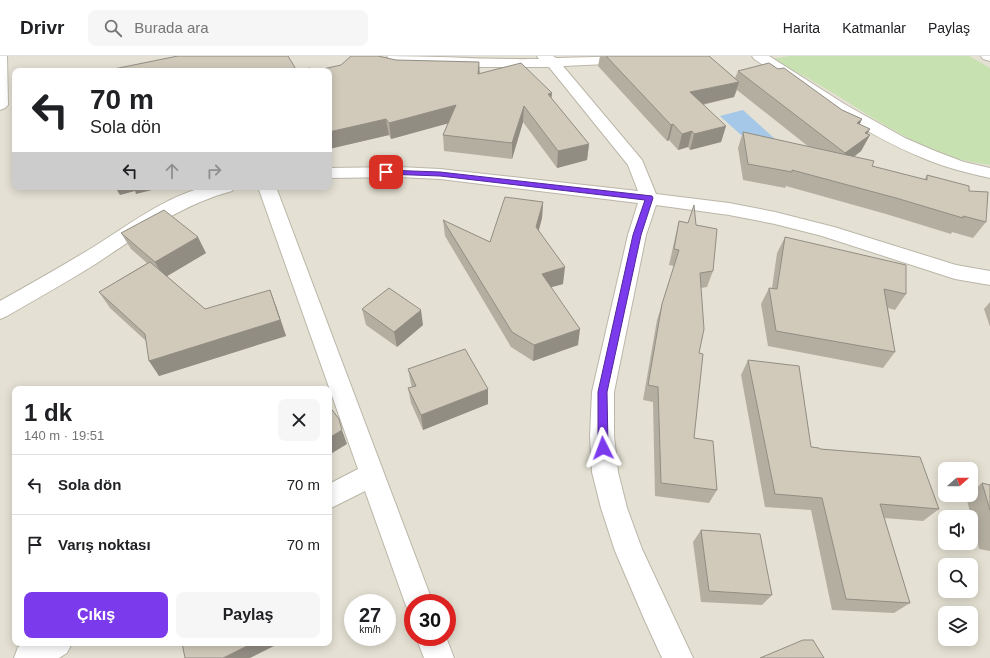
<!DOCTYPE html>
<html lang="tr">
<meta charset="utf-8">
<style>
:root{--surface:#fff;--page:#f6f6f6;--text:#202124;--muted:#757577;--line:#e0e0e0;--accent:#7c3aed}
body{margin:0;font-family:Helvetica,sans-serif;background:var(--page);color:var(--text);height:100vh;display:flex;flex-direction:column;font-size:15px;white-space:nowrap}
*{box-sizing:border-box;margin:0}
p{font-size:13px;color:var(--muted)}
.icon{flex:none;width:22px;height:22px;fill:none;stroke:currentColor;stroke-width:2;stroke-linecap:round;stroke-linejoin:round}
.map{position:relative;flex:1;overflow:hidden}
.panel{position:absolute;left:12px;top:330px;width:320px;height:260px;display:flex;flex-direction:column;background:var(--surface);border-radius:8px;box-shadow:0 2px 10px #0003}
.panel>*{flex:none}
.hud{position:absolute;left:12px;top:12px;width:320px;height:122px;border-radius:8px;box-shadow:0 2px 10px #0003;background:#fff;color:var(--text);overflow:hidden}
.needle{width:26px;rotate:69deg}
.buttons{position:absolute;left:938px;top:406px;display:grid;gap:8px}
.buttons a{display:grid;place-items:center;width:40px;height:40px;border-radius:8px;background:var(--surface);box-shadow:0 2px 10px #0003;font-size:20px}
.speed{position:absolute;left:344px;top:538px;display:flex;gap:8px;font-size:20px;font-weight:700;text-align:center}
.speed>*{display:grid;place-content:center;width:52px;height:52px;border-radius:50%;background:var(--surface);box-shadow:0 2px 10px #0003;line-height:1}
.speed small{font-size:10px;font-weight:400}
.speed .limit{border:6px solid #d22;background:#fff;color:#111}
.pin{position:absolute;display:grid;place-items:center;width:34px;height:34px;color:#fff;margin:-17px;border-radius:8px;box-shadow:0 2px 6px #0006}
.me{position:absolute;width:44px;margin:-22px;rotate:357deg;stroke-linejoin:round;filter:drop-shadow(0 0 3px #0008)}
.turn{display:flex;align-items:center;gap:14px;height:84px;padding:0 12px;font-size:18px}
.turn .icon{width:52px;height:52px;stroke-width:2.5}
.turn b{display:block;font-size:28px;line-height:34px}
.lanes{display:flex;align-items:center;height:38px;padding:0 12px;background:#0003;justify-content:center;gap:20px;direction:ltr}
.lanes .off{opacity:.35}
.round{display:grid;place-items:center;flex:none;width:42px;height:42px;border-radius:8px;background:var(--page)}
.summary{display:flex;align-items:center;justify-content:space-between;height:68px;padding:0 12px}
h1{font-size:24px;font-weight:800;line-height:30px}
.cta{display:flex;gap:8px;margin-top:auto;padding:8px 12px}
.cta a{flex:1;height:46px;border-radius:8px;background:var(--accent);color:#fff;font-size:16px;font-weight:800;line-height:46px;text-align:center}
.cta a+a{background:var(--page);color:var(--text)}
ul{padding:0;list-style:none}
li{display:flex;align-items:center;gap:12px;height:60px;padding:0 12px;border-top:1px solid var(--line)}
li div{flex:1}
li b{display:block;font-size:15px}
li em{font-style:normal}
header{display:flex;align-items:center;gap:24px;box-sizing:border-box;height:56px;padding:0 20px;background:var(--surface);border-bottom:1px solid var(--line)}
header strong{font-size:19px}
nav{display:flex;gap:22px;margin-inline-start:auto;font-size:14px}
.search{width:280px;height:36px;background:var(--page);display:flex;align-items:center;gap:10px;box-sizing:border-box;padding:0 14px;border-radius:8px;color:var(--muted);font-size:15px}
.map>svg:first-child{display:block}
</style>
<header>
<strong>Drivr</strong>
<div class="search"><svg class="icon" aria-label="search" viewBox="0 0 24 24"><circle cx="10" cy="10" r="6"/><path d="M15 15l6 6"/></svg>Burada ara</div>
<nav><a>Harita</a><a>Katmanlar</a><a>Paylaş</a></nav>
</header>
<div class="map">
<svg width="990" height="602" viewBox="0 0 990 602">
<rect width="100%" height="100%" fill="#f0eee4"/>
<path fill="#e4e0d3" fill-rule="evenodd" d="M0 0H990V602H0ZM15 15H329V131H15ZM15 333H329V587H15ZM945 413H971V439H945ZM945 461H971V487H945ZM945 509H971V535H945ZM353 547H387V581H353ZM413 547H447V581H413ZM945 557H971V583H945Z"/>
<path fill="#c7e1b0" d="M789 0H969L990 12V109C929 102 879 65 828 34 810 23 791 13 772 3Z"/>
<path fill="#a5c8e8" d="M743 54 775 83 766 85 741 79 720 60Z"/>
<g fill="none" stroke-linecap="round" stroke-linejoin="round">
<defs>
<path id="minor" d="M0 0H7L8 49 5 52 0 54Z
M387 0C438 0 488 4 539 3L537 0H553L556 2 635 0 637 3 635 6 630 7 563 10 642 104 656 138 729 147 775 156 834 171 956 209 990 215V229L955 223 822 180 775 168 729 159 656 149 646 179 614 336V380L618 416 627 452 642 493 693 602H662L645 565 615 495 601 452 592 416 590 380 592 336 628 179 638 147 440 123 399 121 329 122V112L399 111 440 113 638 135 628 109 549 11H453L394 4 389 3Z
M752 0H769L846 49 905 82 935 95 964 106 990 112V122C967 117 944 111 923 102 862 77 809 38 754 3Z
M981 0H990V5L983 3Z
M205 131H235L232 135C180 149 138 180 94 209 65 227 36 243 7 260L0 263V245C32 227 64 209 95 190 130 168 165 141 205 131Z
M258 131H276L433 547H413V559L409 557 405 547 365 435 329 453V428L358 413Z
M416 581H446L454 602H424Z
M27 587H72L67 597 59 602H14L18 591Z"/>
</defs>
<use href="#minor" stroke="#bbb6a8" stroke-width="2"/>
<use href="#minor" fill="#fff" fill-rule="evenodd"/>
</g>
<path fill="#b4aea1" d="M600 0H709L735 22 738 15 778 13 842 54 862 63 860 68 867 78 870 79 861 95 854 101 872 110 924 124 927 119 969 135 986 166 973 182 952 176 951 178 886 158 786 130 785 132 743 124 738 92 743 76 809 91 737 34 734 41 703 49 726 70 721 86 690 94 688 91 678 94 669 84 667 85 652 69 598 10Z
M396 4 480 18 552 37 551 42 589 88 587 104 557 112 523 66 512 103 444 95 443 79 448 67 391 83 389 79 329 93V15Z
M543 146 542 162 539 174 563 228 551 231 578 289 533 305 511 291 445 180 443 164 490 186Z
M679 165 696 169 713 215 707 231 701 232 699 297 694 382 717 434 709 447 655 440 653 346 643 344 657 264 674 210 669 209 675 182Z
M121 177 206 197 167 220 205 253 276 250 286 280 159 320 146 285 110 252 99 236 147 207 131 193Z
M785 181 906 238 895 254 888 252 895 296 883 312 768 290 761 248 769 232H772L777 197Z
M990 246V271L984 253Z
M362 253 423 269 397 291 366 269Z
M748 304 811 391 820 393 939 453 923 465 884 462 910 547 894 557 832 554 811 454 765 451 741 319Z
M408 313 488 348 423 374 411 347 408 332 412 331 411 328Z
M982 427 990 429V495L979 493 966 440 968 439H971V436Z
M701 474 772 539 762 549 701 546 693 486Z"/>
<path fill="#928d83" d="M479 6 480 21 478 18Z
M739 26 734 41 686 52 690 36Z
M552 37 550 53 548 38Z
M456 49 457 65 391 83 389 67Z
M524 50 523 66 512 103V87Z
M386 63 389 79 329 93V76Z
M862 63 854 79 857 67Z
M673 68 669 84 667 85 671 69Z
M726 70 721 86 690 94 694 78Z
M870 73 865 83 870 79 861 95 837 113 845 97 865 77Z
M692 75 688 91 678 94 682 78Z
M589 88 587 104 557 112 558 95Z
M115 131H164L136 138 135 135 120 139Z
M543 146 542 162 535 187 536 171Z
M198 181 206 197 164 222 155 206Z
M565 211 563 228 541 234 542 218Z
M270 234 276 250 286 280 159 320 149 305Z
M421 254 423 269 397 291 394 276Z
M580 273 578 289 533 305 534 289Z
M488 333V348L423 374 421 359Z
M342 374 347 388 329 399V382Z
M253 587H280L250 602H223Z"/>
<path fill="#d1cabb" stroke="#928d83" d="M178 0H288L297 15H104Z
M351 0H378L396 4 479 6 478 18 521 7 552 37 548 38 589 88 558 95 524 50 512 87 443 79 456 49 389 67 386 63 329 76V15H314L341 9Z
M606 0H709L739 26 690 36 726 70 694 78 692 75 682 78 673 68 671 69 656 53Z
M769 7 778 13 784 12 842 54 862 63 857 67 870 73 865 77 870 79 845 97 738 15Z
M310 12 312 15H297Z
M743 76 874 105 872 110 927 124V119L969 130V135L988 136 986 166 963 160V162L896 142 792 114V116L748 108Z
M505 141 543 146 536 171 565 211 542 218 580 273 534 289 512 276 443 164 490 186Z
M694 149 696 169 717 173 713 215 700 217 704 273 699 297 703 298 694 382 713 385 717 434 661 427 658 331 648 329 662 248 679 194 674 193 679 165 688 167Z
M164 154 198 181 155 206 121 177Z
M785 181 906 209V238L884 233 895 296 776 275 769 232 777 233Z
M150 206 205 253 270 234 280 264 149 305 145 278 99 236Z
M389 232 421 254 394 276 362 253Z
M465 293 488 333 421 359 408 332 416 330 408 313Z
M748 304 799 310 811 391 819 392 820 393 920 401 939 453 880 448 910 547 846 543 822 442 775 438Z
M329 350 339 363 342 374 329 382Z
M982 427 990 429V454Z
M701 474 760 478 772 539 709 535Z
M803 584H813L824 602H760Z
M182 587H253L223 602H185Z"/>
<path fill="#7c3aed" stroke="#51269a" d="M384 114 440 116 652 140 653 142 641 179 607 336 608 392 607 395 603 396 599 395 598 392V336L633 179 645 144 440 120 386 118 384 117Z"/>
</svg>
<div class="buttons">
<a><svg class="needle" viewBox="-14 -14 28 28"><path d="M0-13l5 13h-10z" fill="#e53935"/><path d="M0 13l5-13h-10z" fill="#757577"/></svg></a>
<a><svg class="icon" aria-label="sound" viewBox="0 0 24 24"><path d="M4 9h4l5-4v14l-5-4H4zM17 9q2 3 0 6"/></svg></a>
<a><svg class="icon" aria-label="search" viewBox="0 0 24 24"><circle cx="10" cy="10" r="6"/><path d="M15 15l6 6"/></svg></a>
<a><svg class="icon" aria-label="layers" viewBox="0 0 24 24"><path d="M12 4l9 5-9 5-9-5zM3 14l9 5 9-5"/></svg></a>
</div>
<div class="speed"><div>27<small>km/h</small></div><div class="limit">30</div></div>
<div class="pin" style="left:386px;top:116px;background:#d93025"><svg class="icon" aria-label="arrive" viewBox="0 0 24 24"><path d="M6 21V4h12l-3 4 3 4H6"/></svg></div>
<svg class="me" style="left:603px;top:392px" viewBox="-20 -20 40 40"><path d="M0-17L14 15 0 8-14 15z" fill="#7c3aed" stroke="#fff" stroke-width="4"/></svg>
<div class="hud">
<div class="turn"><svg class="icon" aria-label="left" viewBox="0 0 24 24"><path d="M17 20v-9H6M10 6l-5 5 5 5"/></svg><div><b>70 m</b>Sola dön</div></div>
<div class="lanes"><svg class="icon" aria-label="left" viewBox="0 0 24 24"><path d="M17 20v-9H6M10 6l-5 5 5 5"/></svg><svg class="icon off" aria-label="ahead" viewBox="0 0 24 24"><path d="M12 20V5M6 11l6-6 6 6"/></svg><svg class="icon off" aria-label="right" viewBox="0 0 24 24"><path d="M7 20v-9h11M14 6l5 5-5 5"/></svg></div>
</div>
<section class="panel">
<div class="summary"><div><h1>1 dk</h1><p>140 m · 19:51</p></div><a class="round"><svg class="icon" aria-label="close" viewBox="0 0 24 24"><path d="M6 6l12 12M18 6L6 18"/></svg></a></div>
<ul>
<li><svg class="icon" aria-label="left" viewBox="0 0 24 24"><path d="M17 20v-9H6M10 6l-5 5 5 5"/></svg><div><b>Sola dön</b></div><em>70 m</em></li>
<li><svg class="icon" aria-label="arrive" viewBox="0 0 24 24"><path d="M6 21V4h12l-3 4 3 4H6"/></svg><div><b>Varış noktası</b></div><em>70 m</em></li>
</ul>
<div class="cta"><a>Çıkış</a><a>Paylaş</a></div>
</section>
</div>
